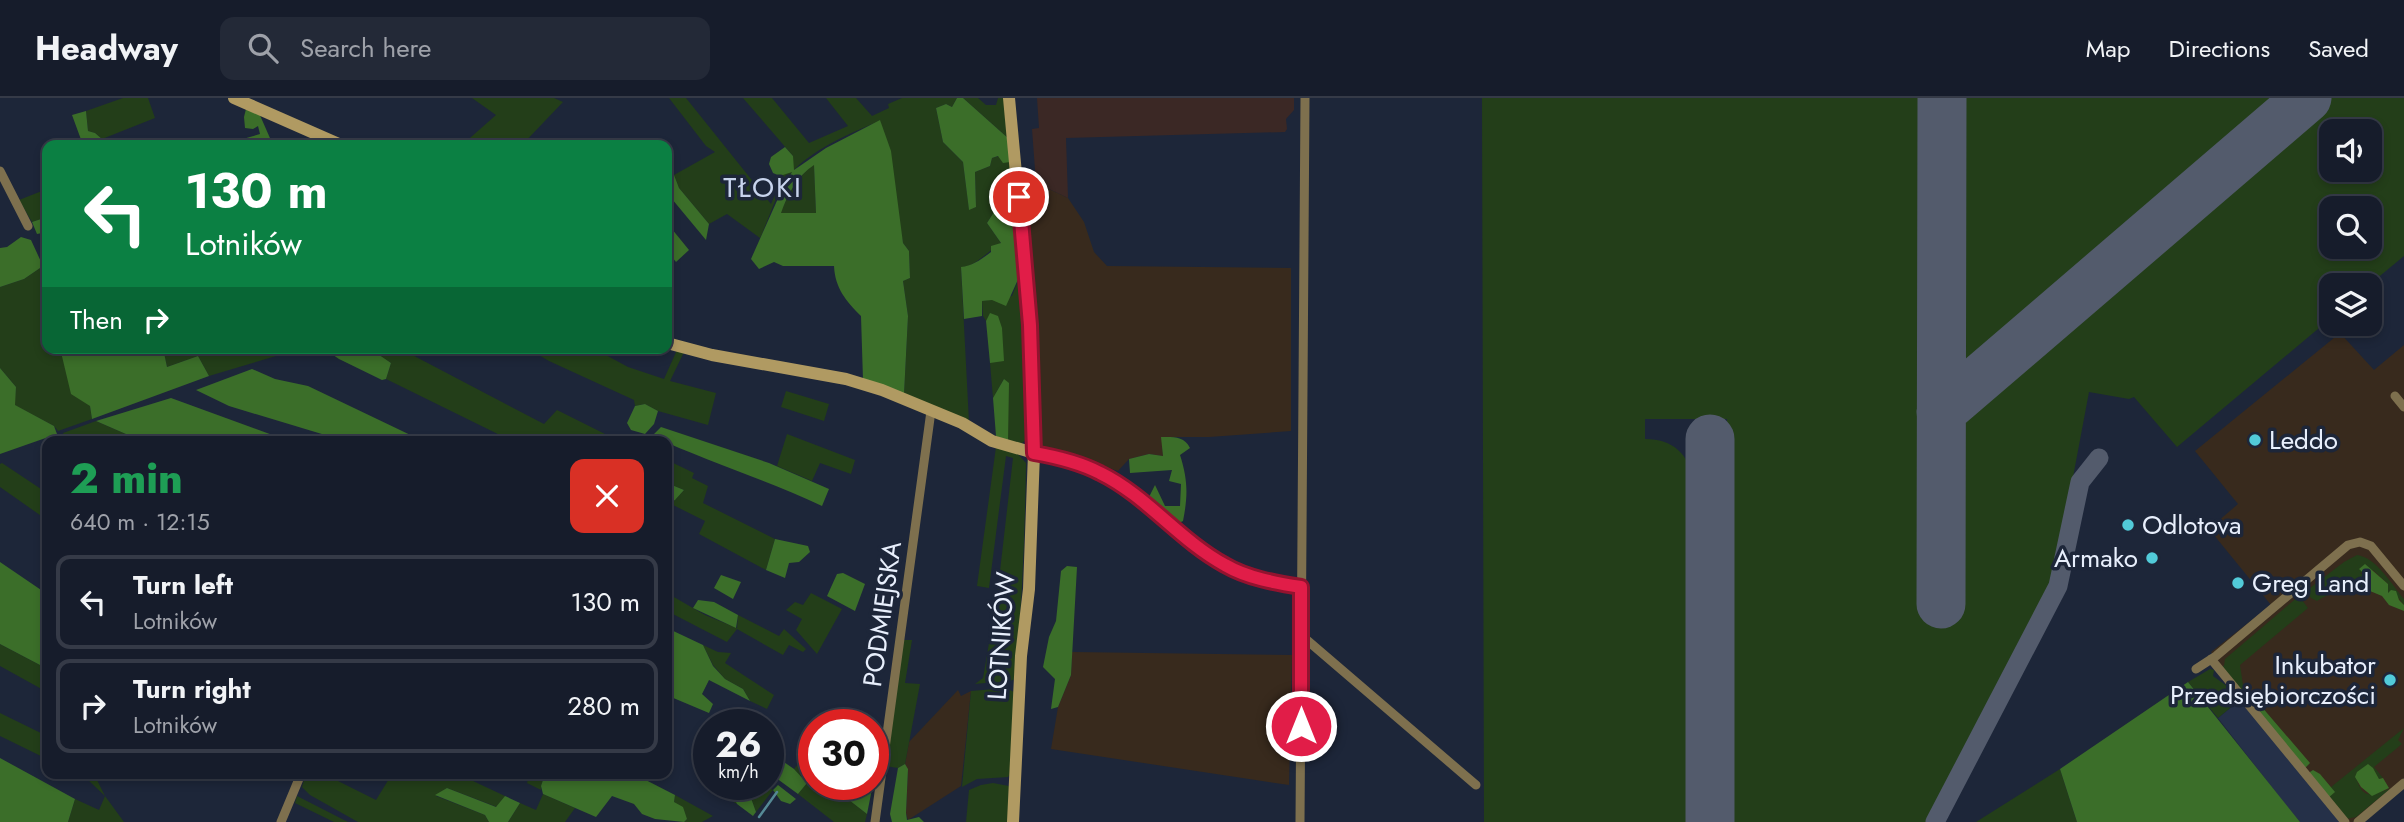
<!DOCTYPE html>
<meta charset="utf-8">
<style>
:root{--surface:#161c2b;--page:#232937;--text:#f1f3f6;--muted:#9ea1a9;--line:#353a47}
body{margin:0;font-family:Jost,sans-serif;background:var(--page);color:var(--text);height:100vh;display:flex;flex-direction:column;font-size:26px;white-space:nowrap}
*{box-sizing:border-box;margin:0}
p{font-size:23px;color:var(--muted)}
.icon{flex:none;width:38px;height:38px;fill:none;stroke:currentColor;stroke-width:2;stroke-linecap:round;stroke-linejoin:round}
.map{position:relative;flex:1;overflow:hidden}
.panel{position:absolute;left:42px;top:338px;width:630px;height:343px;display:flex;flex-direction:column;background:var(--surface);border-radius:14px;box-shadow:0 4px 10px #0003,0 0 0 2px var(--line)}
.panel>*{flex:none}
.banner{position:absolute;left:42px;top:42px;width:630px;height:214px;border-radius:14px;box-shadow:0 4px 10px #0003,0 0 0 2px var(--line);background:#0b8043;color:#fff;overflow:hidden}
.tools{position:absolute;left:2319px;top:21px;display:grid;gap:14px}
.tools a{display:grid;place-items:center;width:63px;height:63px;border-radius:14px;background:var(--surface);box-shadow:0 4px 10px #0003,0 0 0 2px var(--line);font-size:35px}
.speed{position:absolute;left:693px;top:611px;display:flex;gap:14px;font-size:35px;font-weight:700;text-align:center}
.speed>*{display:grid;place-content:center;width:91px;height:91px;border-radius:50%;background:var(--surface);box-shadow:0 4px 10px #0003,0 0 0 2px var(--line);line-height:1}
.speed small{font-size:18px;font-weight:400}
.speed .limit{border:10px solid #d22;background:#fff;color:#111}
.pin{position:absolute;display:grid;place-items:center;width:60px;height:60px;color:#fff;margin:-30px;border:4px solid #fff;border-radius:50%;box-shadow:0 2px 7px #0007}
.me{position:absolute;width:77px;margin:-38px;rotate:0deg;stroke-linejoin:round;filter:drop-shadow(0 0 5px #0008)}
.turn{display:flex;align-items:center;gap:24px;height:147px;padding:0 28px;font-size:32px}
.turn .icon{width:91px;height:91px;stroke-width:2.5}
.turn b{display:block;font-size:49px;line-height:60px}
.then{display:flex;align-items:center;height:66px;padding:0 28px;background:#0003;gap:14px;font-size:26px}
.round{display:grid;place-items:center;flex:none;width:74px;height:74px;border-radius:14px;background:var(--page)}
.headline{display:flex;align-items:center;justify-content:space-between;height:119px;padding:0 28px}
h1{font-size:42px;font-weight:800;line-height:52px;color:#1e9e55}
ul{padding:0;list-style:none}
li{display:flex;align-items:center;gap:21px;height:94px;margin:0 14px 10px;padding:0 14px;border:4px solid var(--line);border-radius:14px}
li div{flex:1}
li b{display:block;font-size:26px}
li em{font-style:normal}
header{display:flex;align-items:center;gap:42px;box-sizing:border-box;height:98px;padding:0 35px;background:var(--surface);border-bottom:2px solid var(--line)}
header strong{font-size:33px}
nav{display:flex;gap:38px;margin-inline-start:auto;font-size:24px}
.search{width:490px;height:63px;background:var(--page);display:flex;align-items:center;gap:18px;box-sizing:border-box;padding:0 24px;border-radius:14px;color:var(--muted);font-size:26px}
.map>svg:first-child{display:block}
</style>
<header>
<strong>Headway</strong>
<div class="search"><svg class="icon" aria-label="search" viewBox="0 0 24 24"><circle cx="10" cy="10" r="6"/><path d="M15 15l6 6"/></svg>Search here</div>
<nav><a>Map</a><a>Directions</a><a>Saved</a></nav>
</header>
<div class="map">
<svg width="2404" height="724" viewBox="0 0 2404 724">
<rect width="100%" height="100%" fill="#1d2639"/>
<path fill="#3b2825" d="M1037 0H1294V12L1286 21 1287 31 1285 34 1066 40 1068 100 1036 85 1032 31 1039 30Z"/>
<path fill="#382a1d" d="M1036 85 1068 100 1084 124 1094 154 1107 168 1291 170V333L1209 339H1162L1163 358 1149 356 1129 361 1118 373 1040 350 1027 120 1030 112 1037 106Z
M2340 235 2374 272 2404 247V680L2353 724H2345L2211 554 2271 507 2209 431 2238 406 2195 353Z
M1072 554 1292 557 1289 687 1051 651 1058 609 1071 577Z
M958 592 961 598 971 593 961 688 908 722 906 715 908 672 905 666 909 644Z"/>
<path fill="#253048" d="M2245 598 2345 724H2300L2285 706 2218 620Z"/>
<path fill="#233e19" fill-rule="evenodd" d="M123 0H148L155 20 102 41 95 35 88 33 86 13Z
M472 0H554L563 4 522 47H462L496 17Z
M669 0H686L771 106 782 80 780 78 793 72V58L743 0H772L809 45 848 28 826 0H856L872 18 889 10 888 6 902 0H957L952 9 946 6 936 10 943 44 963 64 969 111 976 109 975 74 990 68 992 60 999 58 1010 64 1015 124 1003 123 994 114 987 125 1001 145C987 154 977 167 961 170L969 324 904 296 908 218 903 183 910 180 909 153 903 145 880 23C852 34 816 50 795 71 778 88 770 119 760 140L727 116 709 126 679 90 674 77 715 54 706 48Z
M963 0H978L986 7H996L998 0H1005L1009 41Z
M1482 0H2404V158L2369 187H2331V220L2177 349 2134 299 2129 301 2089 294 2055 475 2046 500 1927 724H1727V321H1645V341C1673 341 1689 356 1693 383V724H1484ZM2331 33H2370V72H2331ZM2331 110H2370V149H2331Z
M814 66 816 115H780C789 96 797 79 814 66Z
M47 91V119L32 124 19 102Z
M43 168 47 181V250H60L66 272 90 308 92 321 58 333 54 328 14 307 16 289 0 270V189L24 181Z
M1021 175 1026 235 1029 339 1021 346 1008 343 1004 281 993 300 990 265 993 263 990 216 986 223 983 218 982 203 1012 198Z
M163 250H303L209 278 198 258 167 269Z
M369 250H399L544 326 557 312 619 343H512L386 281 391 265Z
M527 250H593L628 269 664 281 677 252 684 254 670 283 716 295 708 327 658 313 645 306 635 308 634 302 549 263Z
M786 293 829 306 824 323 781 309Z
M96 323 142 343H66L63 335Z
M787 336 855 362 851 376 820 365 812 383 777 368Z
M996 349 1016 354 1026 365C1025 437 1022 509 1015 581 1006 586 987 584 975 586L983 580 997 499 1013 360 1006 358 989 490 977 488Z
M667 362 694 375 692 380 708 388 703 405 775 441 766 472 699 436 705 423 669 405 675 402 684 392 667 385Z
M2 365 47 395V422L0 389V366Z
M2357 457C2376 459 2392 487 2404 501V507L2397 498 2388 495V486L2373 472 2360 475 2371 481 2367 488 2370 493C2350 487 2334 493 2317 503L2311 500 2306 493 2344 464Z
M667 495 705 517 737 530 738 517 779 538 784 531 806 551 803 554 789 547 783 557 737 531 727 544 667 513Z
M811 495 842 511 817 556 796 532 802 521 786 512 795 504 803 507Z
M2299 498 2308 510 2240 567 2243 587 2249 594H2243L2222 568H2224L2225 561Z
M901 542H912L905 585 920 586 905 666 898 670 885 668Z
M0 546 40 567 47 566V594L0 568Z
M703 547 718 554 731 555 725 565 774 597 767 611 750 603 743 591 725 581 713 567Z
M2210 571 2214 572 2213 578 2231 591 2241 601 2218 620 2188 584Z
M1006 590 1014 594 1011 675 1008 679 977 681 962 689 971 593Z
M0 615 47 638V661L0 638Z
M2404 630 2398 642 2402 646 2374 669 2383 680 2379 681 2373 670 2356 679C2363 705 2374 695 2390 691L2356 719 2346 721 2327 701 2334 694 2331 689Z
M802 661 814 673V686H829L867 716 865 724H834L798 696 807 685 794 671Z
M2060 671 2077 724H1976Z
M77 676H94L105 698 124 724H68L75 701 99 712 105 698 86 680Z
M306 676H324L376 702 392 676H458L505 698 497 709 447 690 436 698 485 717 489 724H358L310 697 302 689Z
M530 676H545L541 688V692L527 685Z
M709 678V686H727L737 706 702 685Z
M993 685 1009 688 1008 724H966L969 692 981 687Z
M740 686H763L773 692 756 714 751 700Z
M543 696 575 710 565 724H508L520 705 536 712Z
M675 697 713 718 702 724H684L687 721 674 704Z
M297 698 348 724H334L295 705Z"/>
<path fill="#3b6e29" fill-rule="evenodd" d="M957 0H963L1009 41 1010 64 1003 65 998 58 992 60 990 68 975 74 976 109 969 112 963 64 943 44 936 10 946 6 952 9Z
M246 11 259 15 273 47H222L260 36 258 28 253 31 245 30 244 19Z
M86 13 88 33 95 35 102 41 83 47 72 17Z
M880 22 891 53 903 145 909 153 910 180 903 183 908 218 904 296 863 282 861 218C846 203 835 190 834 168H783L774 164 759 171 751 161 780 96 792 74 780 78 773 75 769 66 771 59 785 49 793 58 794 72 826 50ZM814 67 816 115H781C787 97 798 77 814 67Z
M674 77 679 90 709 126 706 142 667 95V81Z
M994 114 1003 123 1015 124 1021 175 1006 208 992 202 982 203V218L964 221 961 169C972 168 982 161 991 154V148L1001 145 987 125Z
M47 119V134L37 136 32 124Z
M667 125 689 152 676 164 667 153Z
M21 139 31 142 43 168 24 181 0 189V150L7 149Z
M990 215 998 218 1002 230 1004 263 990 265 986 223Z
M60 250H163L167 269 198 258 209 278 92 321 90 308 71 296Z
M323 250H369L391 265 386 281 382 282 339 261Z
M0 270 16 289 15 307 54 328 57 336 0 356Z
M252 271 275 281 308 288 423 343H345L229 308 196 292Z
M1004 281 1009 285 1008 343 996 338 993 300Z
M171 300 289 343H142L96 323Z
M645 306 658 313 654 326 645 336 631 332 627 325 635 308Z
M661 329 769 365 829 391 822 408C767 382 706 363 652 338Z
M1161 339C1174 339 1184 338 1190 350L1180 357C1188 382 1188 398 1183 423L1179 425 1149 399 1155 387 1165 408H1180L1181 386 1169 383 1172 372 1130 375 1129 361 1149 356 1163 358Z
M667 385 684 392 675 402 667 406Z
M775 441 808 448 810 454 799 464 789 465 785 480 766 472Z
M0 464 47 496V543H40L47 558V566L40 567 0 546Z
M2365 466 2388 486V495L2391 492 2396 493 2399 502 2404 507V513L2389 507 2382 498 2370 493 2367 488 2370 481 2359 471Z
M1067 468 1077 469 1071 577 1058 609 1051 611 1055 581 1043 569 1049 539 1056 523 1061 473Z
M843 475 865 486 855 513 827 498 837 476Z
M721 477 741 484 733 501 714 490Z
M698 502 714 504 738 517 736 530 693 510Z
M667 530 703 547 713 568 725 581 743 591 750 603 709 582 702 596 713 606 709 615 671 599 667 607Z
M2188 584 2300 724H2077L2060 671Z
M2255 601 2310 665 2305 670 2251 605Z
M0 660 75 701 68 724H0Z
M781 662 794 671 807 685 798 696 772 677Z
M905 666 908 671 906 715 907 722 919 719 924 724H892L890 716 898 670Z
M2368 666 2373 670 2379 681 2383 680 2389 690 2372 698 2361 689 2355 679 2357 674Z
M2313 672 2320 676 2335 694 2327 701 2309 678 2310 674Z
M545 676H634L675 697 674 704 683 709 687 721 684 724 655 721 642 716 634 706 612 698 596 719 543 696 541 688Z
M727 686H740L751 700 756 714 753 718 737 706Z
M829 686H873L867 716 831 688Z
M778 687 796 701 790 706 781 703 773 692Z
M447 690 496 709 505 698 520 705 508 724H489L485 717 435 697Z"/>
<g fill="none" stroke-linecap="round" stroke-linejoin="round">
<path stroke="#568a96" stroke-width="2.5" d="M759 719 777 694"/>
<path stroke="#535b6c" stroke-width="19" d="M1935 724 2058 488 2080 384 2099 360"/>
<path stroke="#535b6c" stroke-width="49" d="M1941 314 2307 0
M1941 506 1942 0
M1710 724V341"/>
<path stroke="#7e704e" stroke-width="9" d="M0 73 28 128
M2395 298 2404 309
M1034 355C1059 359 1083 364 1105 377 1148 402 1181 443 1225 467 1247 480 1276 486 1302 489
M1301 537 1476 687
M2211 561 2345 724
M2196 571 2216 558 2348 447 2360 444 2371 448 2404 488
M281 724 301 676
M875 724 931 313
M1300 724 1305 0
M2358 724 2404 685"/>
<path stroke="#b09a62" stroke-width="12" d="M234 0 341 47
M1009 0 1030 227 1034 355 1029 491 1021 558 1013 724
M667 245 712 257 846 281 882 292 962 325 992 343 1034 355"/>
</g>
<g fill="none" stroke-linecap="round" stroke-linejoin="round">
<defs>
<path id="route" d="M1019 99 1030 227 1034 355C1057 359 1079 364 1100 375 1147 398 1179 442 1225 467 1247 480 1276 485 1301 489V628"/>
</defs>
<use href="#route" stroke="#92132f" stroke-width="18"/>
<use href="#route" stroke="#e11d48" stroke-width="12"/>
</g>
<g fill="#52cbd9" stroke="#1d2639" stroke-width="2.5">
<circle cx="2255" cy="342" r="7"/>
<circle cx="2128" cy="427" r="7"/>
<circle cx="2152" cy="460" r="7"/>
<circle cx="2238" cy="485" r="7"/>
<circle cx="2390" cy="582" r="7"/>
</g>
<g text-anchor="middle" stroke-width="7" stroke-linejoin="round" paint-order="stroke">
<g font-size="26" fill="#e8effc" stroke="#1d2639" text-anchor="start">
<text x="2269" y="351">Leddo</text>
<text x="2142" y="436">Odlotova</text>
<text x="2138" y="469" text-anchor="end">Armako</text>
<text x="2252" y="494">Greg Land</text>
<text x="2376" y="576" text-anchor="end">Inkubator<tspan x="2376" dy="30">Przedsiębiorczości</tspan></text>
</g>
<g font-size="26" fill="#e8effc" stroke="#1d2639">
<text transform="translate(882 516) rotate(-82)" y="9">PODMIEJSKA</text>
<text transform="translate(1001 538) rotate(-86)" y="9">LOTNIKÓW</text>
</g>
<g font-size="28" letter-spacing="2" fill="#c8d4ed" stroke="#1d2639">
<text x="763" y="99">TŁOKI</text>
</g>
</g>
</svg>
<div class="tools">
<a><svg class="icon" aria-label="sound" viewBox="0 0 24 24"><path d="M4 9h4l5-4v14l-5-4H4zM17 9q2 3 0 6"/></svg></a>
<a><svg class="icon" aria-label="search" viewBox="0 0 24 24"><circle cx="10" cy="10" r="6"/><path d="M15 15l6 6"/></svg></a>
<a><svg class="icon" aria-label="layers" viewBox="0 0 24 24"><path d="M12 4l9 5-9 5-9-5zM3 14l9 5 9-5"/></svg></a>
</div>
<div class="speed"><div>26<small>km/h</small></div><div class="limit">30</div></div>
<div class="pin" style="left:1019px;top:99px;background:#d93025"><svg class="icon" aria-label="arrive" viewBox="0 0 24 24"><path d="M6 21V4h12l-3 4 3 4H6"/></svg></div>
<svg class="me" style="left:1301px;top:628px" viewBox="-20 -20 40 40"><circle r="17" fill="#e11d48" stroke="#fff" stroke-width="3"/><path d="M0-11L8 9 0 5-8 9z" fill="#fff"/></svg>
<div class="banner">
<div class="turn"><svg class="icon" aria-label="left" viewBox="0 0 24 24"><path d="M17 20v-9H6M10 6l-5 5 5 5"/></svg><div><b>130 m</b>Lotników</div></div>
<div class="then">Then<svg class="icon" aria-label="right" viewBox="0 0 24 24"><path d="M7 20v-9h11M14 6l5 5-5 5"/></svg></div>
</div>
<section class="panel">
<div class="headline"><div><h1>2 min</h1><p>640 m · 12:15</p></div><a class="round" style="background:#d93025;color:#fff"><svg class="icon" aria-label="close" viewBox="0 0 24 24"><path d="M6 6l12 12M18 6L6 18"/></svg></a></div>
<ul>
<li><svg class="icon" aria-label="left" viewBox="0 0 24 24"><path d="M17 20v-9H6M10 6l-5 5 5 5"/></svg><div><b>Turn left</b><p>Lotników</p></div><em>130 m</em></li>
<li><svg class="icon" aria-label="right" viewBox="0 0 24 24"><path d="M7 20v-9h11M14 6l5 5-5 5"/></svg><div><b>Turn right</b><p>Lotników</p></div><em>280 m</em></li>
</ul>
</section>
</div>
